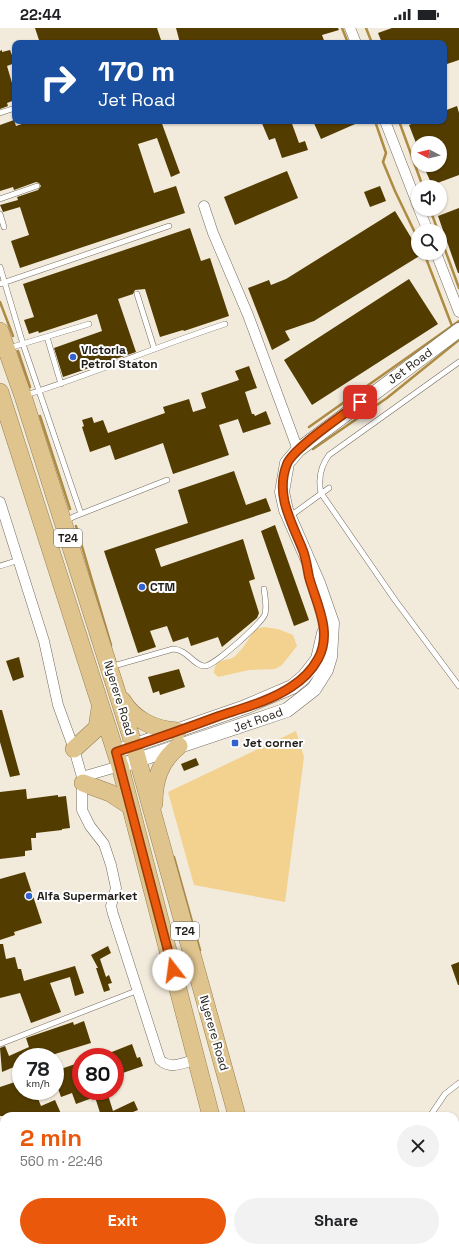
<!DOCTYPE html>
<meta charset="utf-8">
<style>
:root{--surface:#fff;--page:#f2f2f2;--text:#202124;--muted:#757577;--accent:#ea580c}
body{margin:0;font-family:"Space Grotesk",sans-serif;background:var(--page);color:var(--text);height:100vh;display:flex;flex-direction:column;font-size:15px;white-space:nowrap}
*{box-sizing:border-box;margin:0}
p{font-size:13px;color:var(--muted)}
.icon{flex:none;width:22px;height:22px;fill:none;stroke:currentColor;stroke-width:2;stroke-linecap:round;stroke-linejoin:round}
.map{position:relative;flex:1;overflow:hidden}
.drawer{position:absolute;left:0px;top:1084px;width:459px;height:140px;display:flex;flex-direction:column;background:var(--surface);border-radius:12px 12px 0 0;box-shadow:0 1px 3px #0004}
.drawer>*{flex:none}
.guide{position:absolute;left:12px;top:12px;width:435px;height:84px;border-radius:8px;box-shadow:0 1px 3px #0004;background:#1a4fa0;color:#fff;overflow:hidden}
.needle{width:26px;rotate:277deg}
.tools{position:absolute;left:411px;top:108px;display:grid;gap:8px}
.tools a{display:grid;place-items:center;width:36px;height:36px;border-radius:50%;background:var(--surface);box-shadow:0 1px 3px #0004;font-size:20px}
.speed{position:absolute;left:12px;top:1020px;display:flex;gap:8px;font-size:20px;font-weight:700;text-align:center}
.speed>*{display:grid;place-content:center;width:52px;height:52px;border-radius:50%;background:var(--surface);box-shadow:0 1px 3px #0004;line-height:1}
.speed small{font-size:10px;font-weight:400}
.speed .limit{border:6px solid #d22;background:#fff;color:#111}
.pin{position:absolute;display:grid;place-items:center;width:34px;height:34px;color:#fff;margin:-17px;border-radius:8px;box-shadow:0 2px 6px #0006}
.me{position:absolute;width:44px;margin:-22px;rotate:345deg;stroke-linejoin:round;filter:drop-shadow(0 0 3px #0008)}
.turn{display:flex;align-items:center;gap:14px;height:84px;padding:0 20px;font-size:18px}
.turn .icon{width:52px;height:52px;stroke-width:2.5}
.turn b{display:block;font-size:28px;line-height:34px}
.round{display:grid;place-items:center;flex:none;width:42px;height:42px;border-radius:21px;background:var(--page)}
.head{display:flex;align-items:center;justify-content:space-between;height:68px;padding:0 20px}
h1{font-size:24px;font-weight:600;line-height:30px;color:var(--accent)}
.cta{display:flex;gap:8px;margin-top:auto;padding:8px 20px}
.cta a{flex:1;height:46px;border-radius:24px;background:var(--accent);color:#fff;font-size:16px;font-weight:600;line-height:46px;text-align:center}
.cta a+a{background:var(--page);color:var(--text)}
.status{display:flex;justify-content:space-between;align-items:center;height:28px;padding:0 20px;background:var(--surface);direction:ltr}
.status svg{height:11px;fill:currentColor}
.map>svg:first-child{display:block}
</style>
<div class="status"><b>22:44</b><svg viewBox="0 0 49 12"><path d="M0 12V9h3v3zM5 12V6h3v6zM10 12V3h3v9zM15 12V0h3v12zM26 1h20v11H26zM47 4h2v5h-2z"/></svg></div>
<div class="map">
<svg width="459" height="1224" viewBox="0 0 459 1224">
<rect width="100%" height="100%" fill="#f2eadb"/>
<path fill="#f3d290" d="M264 599 278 601 293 607 297 618 282 637 275 641 249 642 218 649 214 645C215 629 226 634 234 629 243 622 249 609 256 601Z
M296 703 304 729 285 874 194 857 168 764Z"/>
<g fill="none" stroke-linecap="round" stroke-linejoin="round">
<path stroke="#ad8b43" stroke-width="2.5" d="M342 0 348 15
M366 0 372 15
M375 93 386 125 383 134 395 163 418 211
M399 93 423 159
M430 181 438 203
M440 208 459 260
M424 225 452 298
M0 274 13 308
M18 323 30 359
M40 388 70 481
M309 399 459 293
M313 421 387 370 459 312
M76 498 111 617
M174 829 200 922
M287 1220 288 1224"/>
</g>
<path fill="#533c00" d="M35 0H157L162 15H40Z
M176 0H338L339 2 322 7 325 15H180Z
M392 0H459V32L444 37V15H382L378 5Z
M2 22V24L10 22 15 35 7 38 15 65V72L7 75 8 78 0 81V23Z
M457 78 459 85V147L432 157 423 137H440V115H416L409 97 418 93H444V83Z
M14 92 16 98 31 93H161L180 145 171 149 157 110 138 116 154 165 176 158 185 185 20 240 11 213 29 207 20 179 3 184 0 177 18 172 17 169 38 162 41 158 39 155 36 154 14 162 13 159 0 163V97Z
M261 93H291L299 115 305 113 308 122 282 130 275 110 269 112Z
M313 93H362L321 111Z
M287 143 298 170 235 197 224 169Z
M380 158 386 173 370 179 364 164Z
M459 180V245H458L438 188Z
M395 183 418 221V225L421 227 314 293 285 303 290 312 272 322 248 260 269 252 271 257 286 251Z
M190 200 201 233 210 230 229 288 184 303 183 302 160 309 145 261 135 262 133 266 118 271 136 324 63 349 54 320 102 303 97 286 39 305 38 303 29 306 24 292 34 289 23 256Z
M409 251 438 296 312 377 284 332Z
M249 338 257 360 245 364 252 386H254L255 388 266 383 271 396 243 405 238 391 219 397 229 427 173 446 163 415 115 432 110 417 90 424 82 399 84 398 82 392 92 389 94 395 103 392 108 405 165 385 163 379 189 371 193 384 206 380 201 365 239 352 235 343Z
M234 443 246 477 266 470 271 483 155 521 161 539 243 511 255 551 249 553 259 585 257 590 222 619 218 609 191 618 188 609 173 614 167 598 150 603 156 619 138 625 104 523 188 495 178 462Z
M275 497 309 592 294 598 261 503Z
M19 629 24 649 13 653 6 633Z
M179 641 185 659 160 667 159 663 153 665 148 649Z
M0 682H2L20 747 10 749 0 714Z
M196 730 199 737 184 743 181 736Z
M26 761 27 771 58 767V769L66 768 70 800 62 801V802L36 805V810H31L32 822 25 823V828L0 831V764Z
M25 844 42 895 14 904 15 907 0 912V851Z
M0 916H3L6 931 15 929 18 941H21L24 953 75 938 84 965 75 968 70 949 50 955 61 984 31 995 20 965 0 970Z
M108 918 111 925 100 931 106 949 109 947 112 955 108 956 110 962 104 964 96 940H98L91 927Z
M459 934V957H458L451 937Z
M84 993 91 1015 55 1026V1029H21V1036L2 1044 0 1020 5 1018 9 1028 29 1019 26 1010 73 994 74 997Z
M132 1016 137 1030 140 1029 143 1038 117 1047 115 1029H99Z
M81 1034V1063H109L107 1064 113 1083 134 1073 138 1082 128 1086 129 1088H101L95 1069 76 1076 72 1065 61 1069 55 1052V1043Z
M21 1052V1063H35L41 1078 55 1072 62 1088H0V1059Z"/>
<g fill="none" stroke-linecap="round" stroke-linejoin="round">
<defs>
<path id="service" d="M0 85 15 80
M0 171 37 158
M0 186 4 199
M0 239 23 316 81 486
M0 256 169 198
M137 266 154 320
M47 309 61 356
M9 320 89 296
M459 334 329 427C320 439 318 451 321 465L395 572 459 658
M26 367C93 346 158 318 225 296
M289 489 329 460
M65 494 73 489 167 452
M0 538 19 532
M110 639 173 621C187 621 195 639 205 638 214 638 263 594 265 586 267 578 265 568 264 561
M0 1016 136 963
M430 1088 445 1066 459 1055
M436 1224 437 1220"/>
<path id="minor" d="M350 0 356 15
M385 93 418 178
M204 178 213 205 248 287 298 422
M419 181 428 203
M436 225 459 284
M0 474 44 613 58 677 74 721 82 749V782L90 798 104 816 111 837 116 860 111 878 113 886 160 1032C171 1042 183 1035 196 1031
M82 749 120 738"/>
<path id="secondary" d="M115 724 245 679 292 659 304 649 318 631 324 605
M120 738 287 682 314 661 326 642 330 629 332 595 318 555 286 482 282 464 287 435 298 422 459 302"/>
<path id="trunk" d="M0 303 23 368 134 718 237 1088
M0 364 120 738 211 1088
M122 672C134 692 155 702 178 703
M74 721 97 700 100 680
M83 755 110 765 130 778
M154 776C154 752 160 733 179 718
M252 1220 254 1224
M274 1220 275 1224"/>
</defs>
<use href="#service" stroke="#746d60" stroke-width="6"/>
<use href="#minor" stroke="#746d60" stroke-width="11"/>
<use href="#secondary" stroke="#746d60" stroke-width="15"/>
<use href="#trunk" stroke="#978052" stroke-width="18"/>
<use href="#service" stroke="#fff" stroke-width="5"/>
<use href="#minor" stroke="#fff" stroke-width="10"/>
<use href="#secondary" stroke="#fff" stroke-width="14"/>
<use href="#trunk" stroke="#dfc48e" stroke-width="17"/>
</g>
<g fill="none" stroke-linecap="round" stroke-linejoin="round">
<defs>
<path id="route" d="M173 942 116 724C150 713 184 701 219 688 243 680 270 673 291 659 302 652 312 642 318 631 333 604 316 575 309 549 307 539 306 529 302 520 291 493 275 466 287 436 293 420 345 386 360 374"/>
</defs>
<use href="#route" stroke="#983908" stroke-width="10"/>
<use href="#route" stroke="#ea580c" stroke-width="7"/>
</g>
<g fill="#3261d0" stroke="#fff" stroke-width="1.5">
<circle cx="73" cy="329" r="4"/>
<circle cx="142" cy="559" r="4"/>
<rect x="231" y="711" width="8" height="8" rx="2"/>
<circle cx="29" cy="868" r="4"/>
</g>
<g text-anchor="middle" stroke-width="4" stroke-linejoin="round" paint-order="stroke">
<g fill="#fff" stroke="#63615d" stroke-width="1">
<rect x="54" y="501" width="28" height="18" rx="3"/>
<rect x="171" y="894" width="28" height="18" rx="3"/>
</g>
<g font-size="11" font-weight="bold" fill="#201d18">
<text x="68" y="514">T24</text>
<text x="185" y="907">T24</text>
</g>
<g font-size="12" font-weight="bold" fill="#201d18" stroke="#fff" text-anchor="start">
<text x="81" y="326">Victoria<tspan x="81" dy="14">Petrol Staton</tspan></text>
<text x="150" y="563">CTM</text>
<text x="243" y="719">Jet corner</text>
<text x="37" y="872">Alfa Supermarket</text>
</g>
<g font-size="12" fill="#201d18" stroke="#fff">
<text transform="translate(410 338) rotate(-36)" y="4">Jet Road</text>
<text transform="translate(119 670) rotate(73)" y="4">Nyerere Road</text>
<text transform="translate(258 692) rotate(-20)" y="4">Jet Road</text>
<text transform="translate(214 1005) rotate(74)" y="4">Nyerere Road</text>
</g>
</g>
</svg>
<div class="tools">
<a><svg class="needle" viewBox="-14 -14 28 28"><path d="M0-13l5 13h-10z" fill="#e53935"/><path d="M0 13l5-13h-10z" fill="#757577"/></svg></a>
<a><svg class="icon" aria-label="sound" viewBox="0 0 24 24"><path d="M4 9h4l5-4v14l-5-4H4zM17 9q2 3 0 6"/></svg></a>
<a><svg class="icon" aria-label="search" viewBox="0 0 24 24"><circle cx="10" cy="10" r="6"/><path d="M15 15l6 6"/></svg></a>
</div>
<div class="speed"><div>78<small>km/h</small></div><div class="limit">80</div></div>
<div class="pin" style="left:360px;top:374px;background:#d93025"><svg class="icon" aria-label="arrive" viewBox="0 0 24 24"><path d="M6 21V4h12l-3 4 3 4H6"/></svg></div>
<svg class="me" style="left:173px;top:942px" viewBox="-20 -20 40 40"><circle r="19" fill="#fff"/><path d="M0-13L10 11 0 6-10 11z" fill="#ea580c"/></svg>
<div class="guide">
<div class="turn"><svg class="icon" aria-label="right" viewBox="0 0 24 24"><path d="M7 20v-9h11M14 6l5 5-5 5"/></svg><div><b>170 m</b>Jet Road</div></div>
</div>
<section class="drawer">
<div class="head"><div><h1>2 min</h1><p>560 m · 22:46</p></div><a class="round"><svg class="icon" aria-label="close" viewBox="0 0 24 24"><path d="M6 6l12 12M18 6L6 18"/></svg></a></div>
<div class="cta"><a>Exit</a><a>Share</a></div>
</section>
</div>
